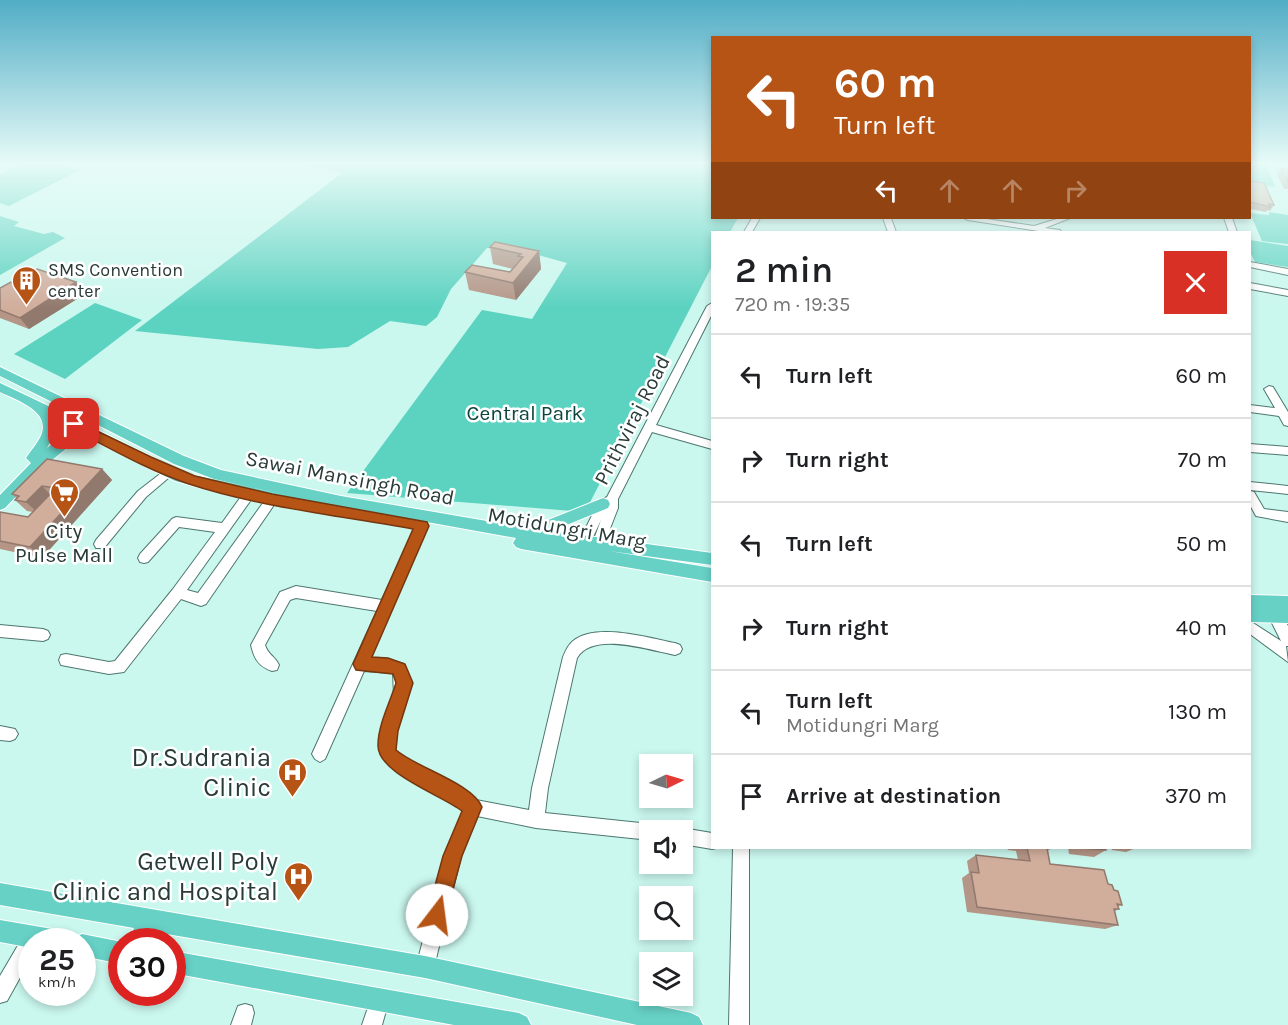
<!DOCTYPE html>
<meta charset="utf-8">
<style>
:root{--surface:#fff;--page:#f6f6f6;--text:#202124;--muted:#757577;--line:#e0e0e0}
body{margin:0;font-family:Karla,sans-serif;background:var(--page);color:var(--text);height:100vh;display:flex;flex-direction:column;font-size:22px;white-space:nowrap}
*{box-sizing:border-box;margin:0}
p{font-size:20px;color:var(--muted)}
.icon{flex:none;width:33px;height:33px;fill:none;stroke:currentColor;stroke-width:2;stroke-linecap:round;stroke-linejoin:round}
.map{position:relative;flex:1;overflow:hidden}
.drawer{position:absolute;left:711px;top:231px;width:540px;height:618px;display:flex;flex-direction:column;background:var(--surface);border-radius:0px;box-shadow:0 3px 9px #0003}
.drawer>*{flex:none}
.hud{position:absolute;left:711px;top:36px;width:540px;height:183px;border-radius:0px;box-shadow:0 3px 9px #0003;background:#b65416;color:#fff;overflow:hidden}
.needle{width:39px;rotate:85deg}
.buttons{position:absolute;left:639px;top:754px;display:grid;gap:12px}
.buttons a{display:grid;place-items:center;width:54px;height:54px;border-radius:0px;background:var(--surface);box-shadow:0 3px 9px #0003;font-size:30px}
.speed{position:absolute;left:18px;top:928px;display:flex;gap:12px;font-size:30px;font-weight:700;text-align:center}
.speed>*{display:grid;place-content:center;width:78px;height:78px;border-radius:50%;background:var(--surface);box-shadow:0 3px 9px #0003;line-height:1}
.speed small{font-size:15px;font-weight:400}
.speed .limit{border:9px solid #d22;background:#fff;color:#111}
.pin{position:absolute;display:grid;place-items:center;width:51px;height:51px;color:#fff;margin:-26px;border-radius:12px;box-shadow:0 3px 9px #0006}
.me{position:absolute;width:66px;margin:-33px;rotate:15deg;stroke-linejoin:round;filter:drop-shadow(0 0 4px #0008)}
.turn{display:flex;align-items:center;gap:21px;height:126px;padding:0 24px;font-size:27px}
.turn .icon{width:78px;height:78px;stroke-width:2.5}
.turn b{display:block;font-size:42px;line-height:51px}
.lanes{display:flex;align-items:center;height:57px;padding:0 24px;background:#0003;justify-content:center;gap:30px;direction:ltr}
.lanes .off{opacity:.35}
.round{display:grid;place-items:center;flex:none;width:63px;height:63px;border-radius:0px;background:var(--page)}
.overview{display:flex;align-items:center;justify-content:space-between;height:102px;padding:0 24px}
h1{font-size:36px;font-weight:600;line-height:45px}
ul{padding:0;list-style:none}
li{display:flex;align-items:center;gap:18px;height:84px;padding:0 24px;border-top:2px solid var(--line)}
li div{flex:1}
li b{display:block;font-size:22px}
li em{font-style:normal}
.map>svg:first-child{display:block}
</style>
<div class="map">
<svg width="1288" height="1025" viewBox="0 0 1288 1025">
<rect width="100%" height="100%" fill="#caf7ee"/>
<path fill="#5cd2c0" d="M22 164H59L80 170 9 206 0 203V174Z
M302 164H712V218H738L730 232H712V266L585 512 347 493 482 310 532 319 567 263 531 253 487 248 451 289 437 317 426 326 390 321 348 347 318 349 135 331 342 173Z
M1250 164H1266L1275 187 1250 184Z
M1269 212 1288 215V244L1262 241 1250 213 1269 215Z
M0 216 19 222 14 226 44 234 53 232 65 238 0 275Z
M1250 240 1288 246V267L1255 262 1250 252Z
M95 303 142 320 65 379 14 354Z"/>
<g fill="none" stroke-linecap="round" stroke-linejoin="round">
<defs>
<path id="minor" d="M752 218H760L752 232H744Z
M883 218H891L896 232H888Z
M964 218H980L1034 226 1060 218H1070L1045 228 1060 230 1061 232H1045L968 220Z
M1224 218H1232L1237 232H1229Z
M1250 262 1288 269V275L1250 267Z
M1250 283 1288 290V296L1250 289Z
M712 303V314L656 425 712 441V449L652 432 618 499V508L599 557H591L589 553 601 520 585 554H577L575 550 599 501 607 497 707 306Z
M1269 386 1273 387 1288 412V426L1284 425 1279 416 1250 412V405L1275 408 1264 389Z
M1250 444 1288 447V455L1250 452Z
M169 467 173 468 175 471 173 474 146 497 104 548H96L94 544 96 540 138 491Z
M1250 482 1288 486V494L1250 490Z
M249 490 253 491 255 494 253 497 187 590 198 593 268 496H276L278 499 206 604 201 606 181 599 124 672 109 674 61 665 59 660 61 655 66 654 109 662 115 661 173 589 215 532 179 527 148 562 144 563 140 562 138 558 140 554 172 519 176 517 222 523 245 491Z
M1250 491 1254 492 1264 509 1288 512V522L1256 516 1250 505Z
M422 521 426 523 428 526 370 658 388 659 404 664C418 695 395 718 394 749L407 760 476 800 529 810 532 788 563 657C565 652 568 645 573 641 596 622 649 638 675 643L680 645 682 649 680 653 675 655C649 650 593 631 577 658L548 788 545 813 650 824 656 826 658 831H650V840L536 828 477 816 461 856 434 967 431 973 425 976 419 973 416 967 445 856 464 810 396 771 383 758 379 744 394 695 393 673 364 671 325 759 320 762 315 759 312 754 377 611 296 598 290 600 265 645C268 655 275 656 279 665L277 670 272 671C258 666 254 658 251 645L280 592 296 586 382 600 416 526 418 523Z
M1272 603 1277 605 1288 626V646H1286L1288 662 1250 634V621L1281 641 1265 609 1267 605Z
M0 625 43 629 48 631 50 635 48 639 43 641 0 637Z
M0 726 15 729 18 734 15 739 10 741 0 740Z
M682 828 712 833V848H716L712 849 682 844V831H676Z
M733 848H749V1025H729Z
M33 927 39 930 42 936 39 942H32V956L7 1001 0 1003V976L27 930Z
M380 991 387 993 389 1000 382 1025H362L373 993Z
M245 1004 252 1006 254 1013 251 1025H231L238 1006Z"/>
<path id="major" d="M0 367 184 456 221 470 341 496 528 528 603 498 608 500 610 504 608 508 552 531 712 553V565L609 551 712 568V582L521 549 516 547 513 543 516 538 316 502 318 506 316 510 311 512 249 500 175 481 83 435 46 465 5 508 0 510V495L31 463 26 458C31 450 39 442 42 433 49 410 16 400 0 392V383L82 422 88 420 0 376ZM55 420 72 429 47 448 55 433ZM94 423 174 464 214 479 290 496 184 473 93 428Z
M1250 595 1288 596V623L1250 622Z
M0 883 425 956 691 1013 699 1017 703 1025H637L425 978 155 932 151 942H128L134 928 0 905Z
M0 920 64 931 72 934 74 938 82 934 122 942V964L82 956V942H32V948L0 942Z
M172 951 519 1013 527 1017 531 1025H454L172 973Z"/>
</defs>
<use href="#minor" stroke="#4d776f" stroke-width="2"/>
<use href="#major" stroke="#fff" stroke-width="2"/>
<use href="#minor" fill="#fff" fill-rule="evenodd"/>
<use href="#major" fill="#67d1c6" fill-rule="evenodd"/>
</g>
<path fill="#b49586" d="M1281 168 1288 169V189H1284L1277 174Z
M1250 181 1274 205 1270 211 1267 210 1266 212 1250 209Z
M490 247 539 251 541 269 516 300 469 290 465 272H510L513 269 493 264Z
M76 282 85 294 29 329 0 318V288L14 283Z
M102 469 112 480 42 558 0 549V512L28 517 33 512 27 511 15 500 16 498 12 494Z
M1007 848H1052L1047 851 1050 864 1108 884 1114 890 1122 905 1118 906 1119 909 1115 911 1118 925 1105 929 967 912 962 878 969 873 967 861 976 855 1018 860 1016 851 1008 850Z
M1068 848H1106V850L1094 857 1069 854Z
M1111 848H1136L1126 852 1112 850Z"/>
<path fill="#92796d" d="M539 251 541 269 516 300 513 283Z
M76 282 85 294 29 329 20 318Z
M102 469 112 480 42 558 30 547Z
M42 486 53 497 38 513 26 502Z"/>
<path fill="#d1ad9c" stroke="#92796d" stroke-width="1.5" d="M1281 168 1288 169V183Z
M1250 181 1264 183 1274 205 1269 204 1270 207 1250 202Z
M495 242 539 251 513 283 465 272 472 265 510 272 523 257 518 256 521 254 490 247Z
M37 269 76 282 20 318 0 310V288L11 282 14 283Z
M47 459 102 469 30 547 0 541V512L28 517 56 488 42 486 26 502 15 500 19 496 12 494Z
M1027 848H1047L1050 864 1104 870 1108 884 1112 885 1114 890 1118 891 1122 905 1117 904 1119 909H1114L1118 925 977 907 971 872 979 873 976 855 1030 861Z
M1082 848H1106V850Z"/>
<linearGradient id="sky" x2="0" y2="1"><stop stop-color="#51adc6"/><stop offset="0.53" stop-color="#e7fbf7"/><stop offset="1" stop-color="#e7fbf7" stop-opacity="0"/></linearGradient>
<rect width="1288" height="308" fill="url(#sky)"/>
<path fill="#b65416" stroke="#76370e" stroke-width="1.5" d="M74 420 151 457 195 476 272 494 427 522 429 526 372 657 388 658 405 664 413 683 398 731 396 750C417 768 472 783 482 807L462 856 444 922 437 925 430 922 427 915 443 856 462 811C441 795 377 773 378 745 378 725 390 702 396 683L393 674 356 670 353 664 413 529C341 516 259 507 189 484 147 470 108 447 69 427L68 424Z"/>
<defs>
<symbol id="building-pin" viewBox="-11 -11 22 30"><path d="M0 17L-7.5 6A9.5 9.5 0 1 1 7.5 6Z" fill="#b65416" stroke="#fff"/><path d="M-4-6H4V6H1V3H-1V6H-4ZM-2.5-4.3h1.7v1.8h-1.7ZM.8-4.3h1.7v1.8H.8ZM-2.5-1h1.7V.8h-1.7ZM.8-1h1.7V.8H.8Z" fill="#fff"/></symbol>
<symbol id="supermarket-pin" viewBox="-11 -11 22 30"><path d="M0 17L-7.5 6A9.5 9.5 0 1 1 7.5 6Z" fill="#b65416" stroke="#fff"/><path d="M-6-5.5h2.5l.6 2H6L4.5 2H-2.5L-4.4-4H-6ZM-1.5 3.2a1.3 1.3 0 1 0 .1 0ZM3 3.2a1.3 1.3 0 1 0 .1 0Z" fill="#fff"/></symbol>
<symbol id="hospital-pin" viewBox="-11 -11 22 30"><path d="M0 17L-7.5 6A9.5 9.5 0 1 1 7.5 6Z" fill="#b65416" stroke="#fff"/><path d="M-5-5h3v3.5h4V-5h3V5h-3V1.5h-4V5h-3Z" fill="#fff"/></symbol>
</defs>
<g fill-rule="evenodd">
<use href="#building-pin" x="10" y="264" width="33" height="45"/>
<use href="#supermarket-pin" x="48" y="476" width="33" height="45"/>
<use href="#hospital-pin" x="276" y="756" width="33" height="45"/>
<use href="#hospital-pin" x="282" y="860" width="33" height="45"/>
</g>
<g text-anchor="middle" stroke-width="5" stroke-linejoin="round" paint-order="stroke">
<g font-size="18" fill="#293b37" stroke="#fff" text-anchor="start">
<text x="48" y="276">SMS Convention<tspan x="48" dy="21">center</tspan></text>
</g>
<g font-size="21" fill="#0c453d" stroke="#fff">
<text x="525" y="420">Central Park</text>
</g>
<g font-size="21" fill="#293b37" stroke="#fff">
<text transform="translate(632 420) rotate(-63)" y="7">Prithviraj Road</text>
<text transform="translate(350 478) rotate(11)" y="7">Sawai Mansingh Road</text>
<text transform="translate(567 528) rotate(10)" y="7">Motidungri Marg</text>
</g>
<g font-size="21" fill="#293b37" stroke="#fff">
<text x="64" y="538">City<tspan x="64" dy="24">Pulse Mall</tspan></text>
</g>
<g font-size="26" fill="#293b37" stroke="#fff" text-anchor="end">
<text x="271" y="766">Dr.Sudrania<tspan x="271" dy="30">Clinic</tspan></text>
<text x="278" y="870">Getwell Poly<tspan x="278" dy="30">Clinic and Hospital</tspan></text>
</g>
</g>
</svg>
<div class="buttons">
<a><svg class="needle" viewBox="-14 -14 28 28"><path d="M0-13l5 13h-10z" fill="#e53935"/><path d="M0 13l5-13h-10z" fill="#757577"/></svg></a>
<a><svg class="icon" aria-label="sound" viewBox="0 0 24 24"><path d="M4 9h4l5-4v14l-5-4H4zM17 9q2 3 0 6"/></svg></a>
<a><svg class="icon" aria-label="search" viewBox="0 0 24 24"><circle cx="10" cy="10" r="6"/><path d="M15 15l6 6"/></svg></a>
<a><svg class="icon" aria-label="layers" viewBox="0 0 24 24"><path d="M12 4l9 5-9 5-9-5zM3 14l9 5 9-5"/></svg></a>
</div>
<div class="speed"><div>25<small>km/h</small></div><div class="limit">30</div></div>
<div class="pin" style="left:74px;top:424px;background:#d93025"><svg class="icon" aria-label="arrive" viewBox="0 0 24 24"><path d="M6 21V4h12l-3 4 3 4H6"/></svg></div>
<svg class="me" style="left:437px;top:915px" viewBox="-20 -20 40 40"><circle r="19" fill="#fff"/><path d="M0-13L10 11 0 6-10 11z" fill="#b65416"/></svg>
<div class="hud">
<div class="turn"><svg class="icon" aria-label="left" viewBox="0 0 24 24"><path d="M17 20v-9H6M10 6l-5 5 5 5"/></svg><div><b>60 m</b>Turn left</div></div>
<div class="lanes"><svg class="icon" aria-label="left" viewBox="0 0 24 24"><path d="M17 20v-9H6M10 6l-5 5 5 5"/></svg><svg class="icon off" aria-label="ahead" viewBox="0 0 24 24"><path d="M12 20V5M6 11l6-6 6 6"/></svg><svg class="icon off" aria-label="ahead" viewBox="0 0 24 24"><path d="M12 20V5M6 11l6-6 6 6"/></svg><svg class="icon off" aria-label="right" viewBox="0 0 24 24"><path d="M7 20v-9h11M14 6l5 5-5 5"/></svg></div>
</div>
<section class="drawer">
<div class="overview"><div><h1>2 min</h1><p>720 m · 19:35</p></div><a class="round" style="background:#d93025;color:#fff"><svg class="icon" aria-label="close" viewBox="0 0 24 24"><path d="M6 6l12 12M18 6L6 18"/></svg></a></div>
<ul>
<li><svg class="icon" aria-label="left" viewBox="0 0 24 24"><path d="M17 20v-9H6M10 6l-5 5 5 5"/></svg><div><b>Turn left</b></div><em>60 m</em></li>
<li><svg class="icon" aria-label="right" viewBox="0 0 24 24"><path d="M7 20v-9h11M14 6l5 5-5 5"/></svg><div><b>Turn right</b></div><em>70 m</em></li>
<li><svg class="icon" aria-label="left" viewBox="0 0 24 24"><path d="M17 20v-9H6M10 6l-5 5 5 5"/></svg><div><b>Turn left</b></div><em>50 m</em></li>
<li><svg class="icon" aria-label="right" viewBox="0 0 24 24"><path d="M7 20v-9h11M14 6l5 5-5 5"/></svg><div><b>Turn right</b></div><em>40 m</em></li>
<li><svg class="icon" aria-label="left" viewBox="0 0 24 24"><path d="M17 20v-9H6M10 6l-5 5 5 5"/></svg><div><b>Turn left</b><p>Motidungri Marg</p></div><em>130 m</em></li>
<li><svg class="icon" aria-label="arrive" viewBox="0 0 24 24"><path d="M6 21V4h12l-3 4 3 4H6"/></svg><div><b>Arrive at destination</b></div><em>370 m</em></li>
</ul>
</section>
</div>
